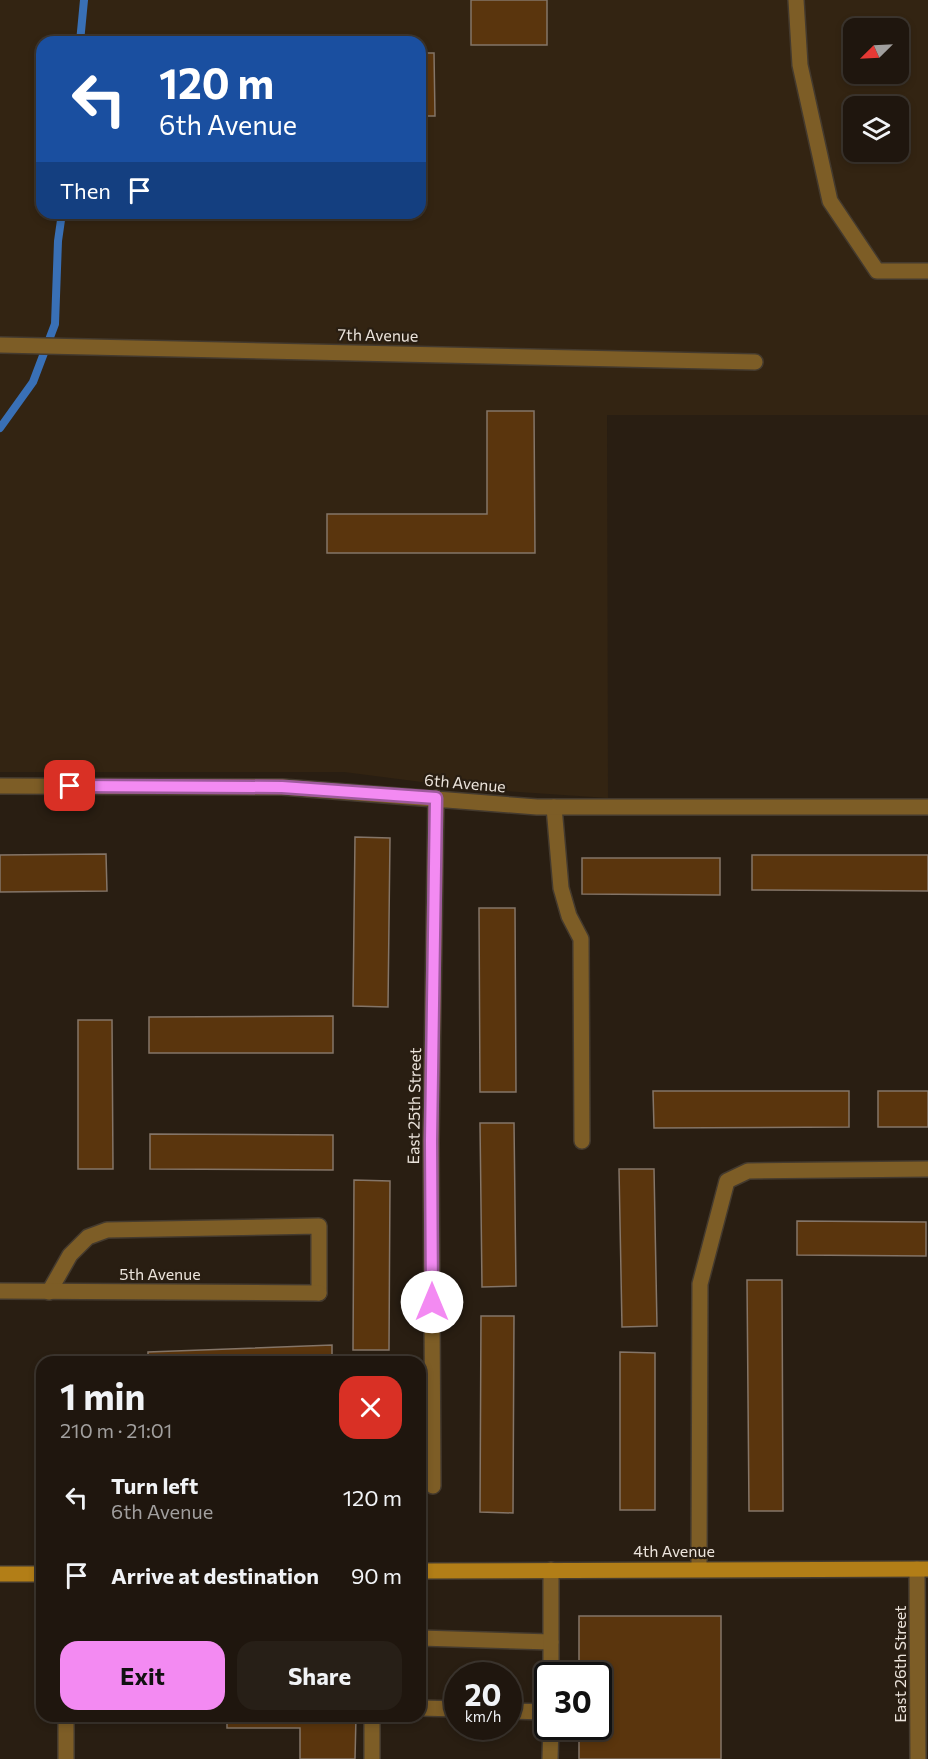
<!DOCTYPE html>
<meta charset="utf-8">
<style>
:root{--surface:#1f160e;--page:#271f17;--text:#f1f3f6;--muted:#a19f9e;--line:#3c352e;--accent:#f38af2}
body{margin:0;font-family:Commissioner,sans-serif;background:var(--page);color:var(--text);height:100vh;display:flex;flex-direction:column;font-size:22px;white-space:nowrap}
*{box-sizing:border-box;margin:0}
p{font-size:20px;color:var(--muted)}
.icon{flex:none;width:33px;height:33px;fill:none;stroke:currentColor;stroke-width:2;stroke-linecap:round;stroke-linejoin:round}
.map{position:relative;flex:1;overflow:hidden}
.details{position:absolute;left:36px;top:1356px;width:390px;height:366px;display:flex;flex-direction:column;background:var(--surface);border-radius:18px;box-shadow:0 3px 9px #0003,0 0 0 2px var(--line)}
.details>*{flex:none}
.guide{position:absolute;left:36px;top:36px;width:390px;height:183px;border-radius:18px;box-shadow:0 3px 9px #0003,0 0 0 2px var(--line);background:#1a4fa0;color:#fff;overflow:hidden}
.needle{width:39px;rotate:246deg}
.tools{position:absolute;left:843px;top:18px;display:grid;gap:12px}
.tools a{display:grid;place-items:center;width:66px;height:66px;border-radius:12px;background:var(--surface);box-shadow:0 3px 9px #0003,0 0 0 2px var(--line);font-size:30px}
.speed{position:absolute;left:444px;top:1662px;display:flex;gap:12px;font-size:30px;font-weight:700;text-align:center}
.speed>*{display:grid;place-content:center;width:78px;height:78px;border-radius:50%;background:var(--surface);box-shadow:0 3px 9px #0003,0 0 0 2px var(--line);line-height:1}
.speed small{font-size:15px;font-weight:400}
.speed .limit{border:3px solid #111;border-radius:9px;background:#fff;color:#111}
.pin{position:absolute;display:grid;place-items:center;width:51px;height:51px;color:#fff;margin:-26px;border-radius:12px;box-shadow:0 3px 9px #0006}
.me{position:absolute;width:66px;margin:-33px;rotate:0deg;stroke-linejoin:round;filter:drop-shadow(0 0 4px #0008)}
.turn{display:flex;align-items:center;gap:21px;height:126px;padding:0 24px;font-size:27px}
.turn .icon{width:78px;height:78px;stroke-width:2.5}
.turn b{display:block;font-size:42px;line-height:51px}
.then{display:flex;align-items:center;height:57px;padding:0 24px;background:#0003;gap:12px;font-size:22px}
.round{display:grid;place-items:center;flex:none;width:63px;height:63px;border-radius:18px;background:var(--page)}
.overview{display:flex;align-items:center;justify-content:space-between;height:102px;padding:0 24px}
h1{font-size:36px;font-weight:700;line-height:45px}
.primary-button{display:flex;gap:12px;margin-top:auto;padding:12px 24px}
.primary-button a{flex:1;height:69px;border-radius:18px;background:var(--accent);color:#111;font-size:24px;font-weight:700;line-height:69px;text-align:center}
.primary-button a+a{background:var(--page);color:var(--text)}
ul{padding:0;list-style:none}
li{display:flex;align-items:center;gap:18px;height:78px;padding:0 24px}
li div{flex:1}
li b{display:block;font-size:22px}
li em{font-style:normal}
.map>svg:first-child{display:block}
</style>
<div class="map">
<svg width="928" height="1759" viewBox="0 0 928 1759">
<rect width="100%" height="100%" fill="#291e12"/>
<path fill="#332412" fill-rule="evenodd" d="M0 0H928V415H607L608 798 476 789 344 772H0ZM854 28H898V74H854ZM42 42H420V213H42ZM854 106H898V152H854Z"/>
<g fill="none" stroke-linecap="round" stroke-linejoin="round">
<path stroke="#3970b6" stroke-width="8" d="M80 42 84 0
M0 428 33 382 55 324 58 241 62 213"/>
</g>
<path fill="#5a350d" stroke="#847568" stroke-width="1.5" d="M471 0H547V45H471Z
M420 53H434L435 116H420Z
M487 411H534L535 553H327V514H487Z
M355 837 390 838 388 1007 353 1006Z
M106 854 107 891 0 892V855Z
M752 855H928V891L752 890Z
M582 858H720V895L582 894Z
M479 908H515L516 1092H480Z
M333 1016V1053H149V1017Z
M78 1020H112L113 1169H78Z
M653 1091H849V1127L654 1128Z
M878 1091H928V1127H878Z
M480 1123H514L516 1286 482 1287Z
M150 1134 333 1135V1170L150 1169Z
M619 1169H654L657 1326 622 1327Z
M354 1180 390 1181 389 1350H353Z
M797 1221 926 1222V1256L797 1255Z
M747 1280H782L783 1511H749Z
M481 1316H514L513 1513 480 1512Z
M332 1345V1362H148V1352Z
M620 1352 655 1353V1510H620Z
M78 1360H114V1362H78Z
M579 1616H721V1759H579V1726H598V1676H579Z
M227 1716H356L355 1759H300V1728H227Z"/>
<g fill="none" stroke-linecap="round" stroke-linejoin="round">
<defs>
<path id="lane" d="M796 0 800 65 830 201 877 271H928
M554 807 561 888 569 916 581 939 582 1141
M49 1292 70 1255 88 1237 107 1230 319 1226V1293
M420 1638 551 1642
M420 1708 458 1709
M508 1711 548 1712"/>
<path id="street" d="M0 345 755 362
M0 786 282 787 537 807H928
M0 1291 319 1293
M433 1486 431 1141 436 798
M699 1569 700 1284 727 1181 748 1171 928 1169
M917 1569 918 1759
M551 1676V1570
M372 1716V1759
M66 1759V1716
M550 1759 551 1726"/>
<path id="secondary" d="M420 1571 928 1569
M0 1574H42"/>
</defs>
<use href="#lane" stroke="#443a2e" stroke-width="18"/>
<use href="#street" stroke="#443a2e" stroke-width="18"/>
<use href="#secondary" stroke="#443a2e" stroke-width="18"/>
<use href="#lane" stroke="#7d5d26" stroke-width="15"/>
<use href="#street" stroke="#7d5d26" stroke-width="15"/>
<use href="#secondary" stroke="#b27e17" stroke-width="15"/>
</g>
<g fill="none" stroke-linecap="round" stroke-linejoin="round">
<defs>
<path id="route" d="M70 786 282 787 436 798 431 1141 432 1302"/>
</defs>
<use href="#route" stroke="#9e5a9d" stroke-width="15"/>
<use href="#route" stroke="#f38af2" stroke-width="10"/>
</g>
<g text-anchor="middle" stroke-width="4.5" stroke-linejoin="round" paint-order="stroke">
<g font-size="16" fill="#ece4dc" stroke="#291e12">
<text transform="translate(378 335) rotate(1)" y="6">7th Avenue</text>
<text transform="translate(465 783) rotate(5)" y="6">6th Avenue</text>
<text transform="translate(414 1106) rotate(-89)" y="6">East 25th Street</text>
<text x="160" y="1280">5th Avenue</text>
<text x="674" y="1557">4th Avenue</text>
<text transform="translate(900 1664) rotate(-90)" y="6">East 26th Street</text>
</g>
</g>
</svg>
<div class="tools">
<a><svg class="needle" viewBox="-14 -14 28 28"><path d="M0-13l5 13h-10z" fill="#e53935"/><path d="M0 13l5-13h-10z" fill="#a19f9e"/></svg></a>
<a><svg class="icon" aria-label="layers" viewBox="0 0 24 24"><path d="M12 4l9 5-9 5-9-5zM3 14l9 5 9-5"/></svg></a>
</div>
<div class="speed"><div>20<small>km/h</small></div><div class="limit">30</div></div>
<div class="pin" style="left:70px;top:786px;background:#d93025"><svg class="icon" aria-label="arrive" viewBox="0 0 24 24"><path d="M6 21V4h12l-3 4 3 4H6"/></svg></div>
<svg class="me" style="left:432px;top:1302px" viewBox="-20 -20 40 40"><circle r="19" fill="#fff"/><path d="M0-13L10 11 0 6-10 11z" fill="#f38af2"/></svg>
<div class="guide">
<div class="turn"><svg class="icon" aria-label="left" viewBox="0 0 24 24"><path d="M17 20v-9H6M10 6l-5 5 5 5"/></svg><div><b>120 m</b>6th Avenue</div></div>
<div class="then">Then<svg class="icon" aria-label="arrive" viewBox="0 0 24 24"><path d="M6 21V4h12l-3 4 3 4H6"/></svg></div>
</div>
<section class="details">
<div class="overview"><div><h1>1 min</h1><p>210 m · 21:01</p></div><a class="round" style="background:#d93025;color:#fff"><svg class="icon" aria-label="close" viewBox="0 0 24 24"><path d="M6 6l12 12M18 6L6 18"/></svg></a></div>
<ul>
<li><svg class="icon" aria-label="left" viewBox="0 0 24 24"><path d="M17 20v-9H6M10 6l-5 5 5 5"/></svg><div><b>Turn left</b><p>6th Avenue</p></div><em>120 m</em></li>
<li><svg class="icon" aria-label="arrive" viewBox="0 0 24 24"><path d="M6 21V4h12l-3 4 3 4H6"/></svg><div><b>Arrive at destination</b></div><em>90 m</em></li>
</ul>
<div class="primary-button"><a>Exit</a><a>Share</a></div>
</section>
</div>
